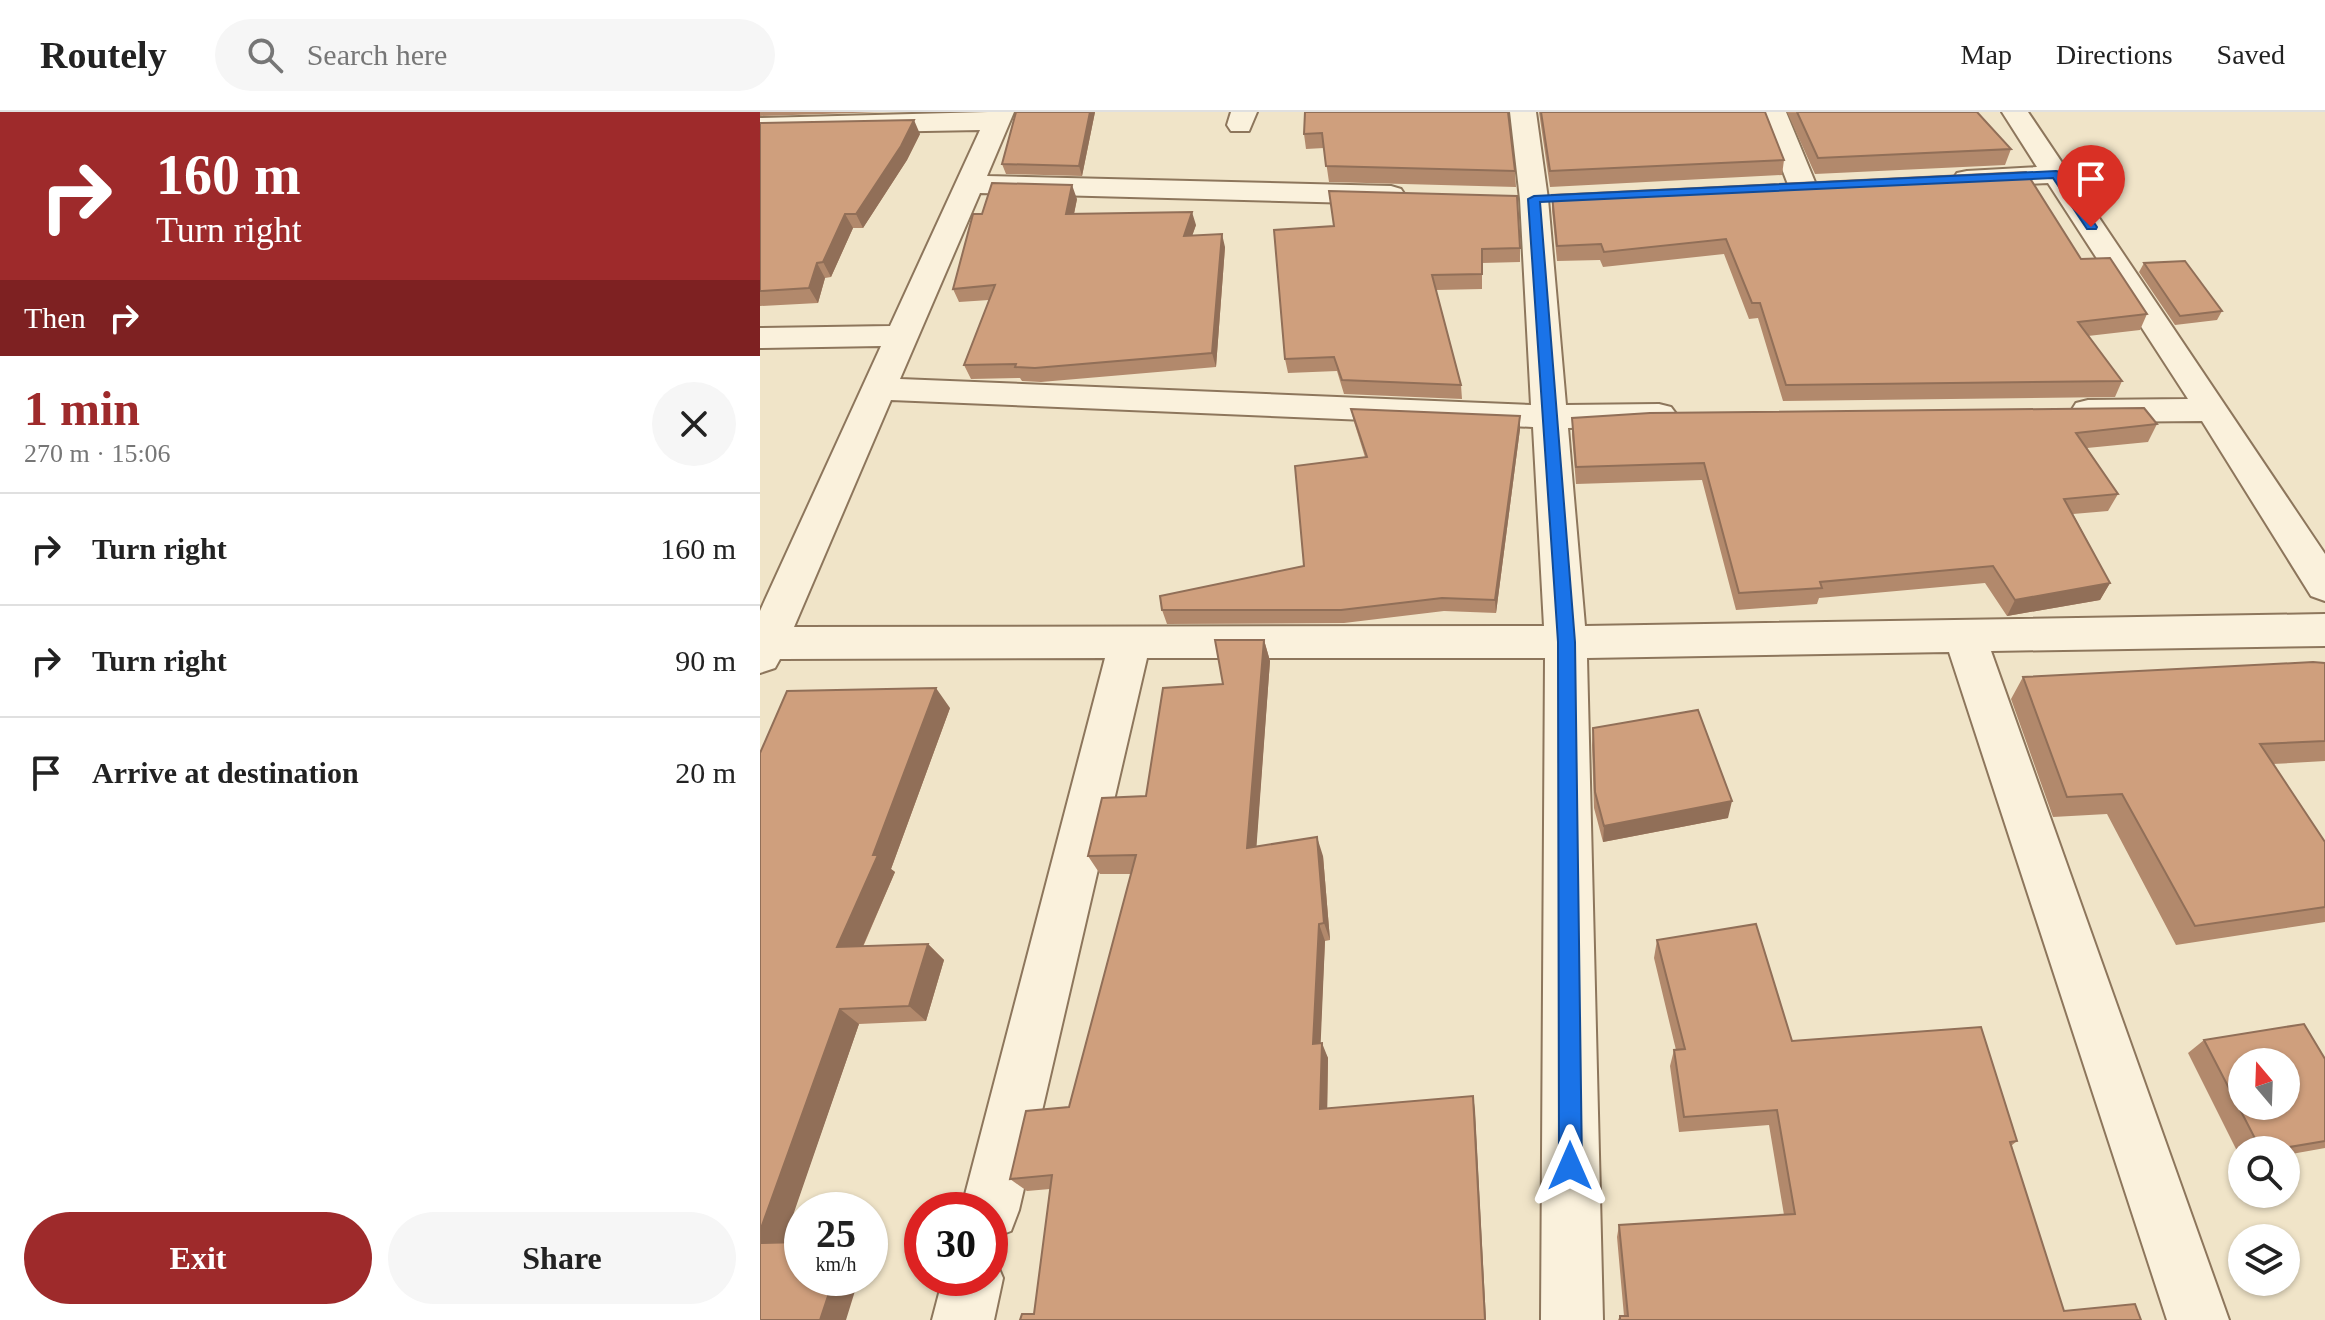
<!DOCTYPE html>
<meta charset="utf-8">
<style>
:root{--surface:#fff;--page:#f6f6f6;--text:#222;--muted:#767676;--line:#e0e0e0;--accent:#9e2a2b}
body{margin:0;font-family:Georgia,serif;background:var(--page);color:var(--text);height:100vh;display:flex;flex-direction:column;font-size:30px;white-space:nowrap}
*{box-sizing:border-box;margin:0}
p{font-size:26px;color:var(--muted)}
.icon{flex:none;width:44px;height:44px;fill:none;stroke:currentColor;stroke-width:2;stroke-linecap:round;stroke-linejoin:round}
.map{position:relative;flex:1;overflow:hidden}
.sheet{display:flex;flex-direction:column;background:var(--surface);width:760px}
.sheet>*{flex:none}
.top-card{background:#9e2a2b;color:#fff;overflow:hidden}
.needle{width:52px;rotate:341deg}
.fabs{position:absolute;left:1468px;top:936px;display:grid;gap:16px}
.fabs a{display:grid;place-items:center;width:72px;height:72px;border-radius:50%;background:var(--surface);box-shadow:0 2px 6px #0004;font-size:40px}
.speed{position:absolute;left:24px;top:1080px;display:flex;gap:16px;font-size:40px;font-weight:700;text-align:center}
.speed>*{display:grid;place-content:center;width:104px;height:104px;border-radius:50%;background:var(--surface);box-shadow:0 2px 6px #0004;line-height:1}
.speed small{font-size:20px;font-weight:400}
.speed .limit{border:12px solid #d22;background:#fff;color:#111}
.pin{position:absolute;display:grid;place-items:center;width:68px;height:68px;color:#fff;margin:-82px -34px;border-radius:50% 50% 50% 0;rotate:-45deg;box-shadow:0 0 8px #0007}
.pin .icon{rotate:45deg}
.me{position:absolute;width:88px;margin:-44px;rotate:0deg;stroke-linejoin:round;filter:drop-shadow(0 0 6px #0008)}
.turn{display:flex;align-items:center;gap:28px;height:168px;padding:0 24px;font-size:36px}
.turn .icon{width:104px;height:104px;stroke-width:2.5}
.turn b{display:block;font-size:56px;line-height:68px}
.then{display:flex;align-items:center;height:76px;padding:0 24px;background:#0003;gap:16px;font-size:30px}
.round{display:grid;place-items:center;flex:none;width:84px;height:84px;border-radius:42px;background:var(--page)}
.overview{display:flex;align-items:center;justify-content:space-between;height:136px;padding:0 24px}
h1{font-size:48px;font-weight:700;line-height:60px;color:var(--accent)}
.cta{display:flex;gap:16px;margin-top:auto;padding:16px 24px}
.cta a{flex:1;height:92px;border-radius:48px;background:var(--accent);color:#fff;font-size:32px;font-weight:700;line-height:92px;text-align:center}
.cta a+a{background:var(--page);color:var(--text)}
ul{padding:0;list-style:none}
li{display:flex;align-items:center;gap:24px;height:112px;padding:0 24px;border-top:2px solid var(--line)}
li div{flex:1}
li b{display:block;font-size:30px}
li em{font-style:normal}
header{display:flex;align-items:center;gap:48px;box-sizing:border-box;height:112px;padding:0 40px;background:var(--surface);border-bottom:2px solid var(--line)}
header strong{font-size:38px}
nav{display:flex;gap:44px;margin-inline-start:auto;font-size:28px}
.search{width:560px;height:72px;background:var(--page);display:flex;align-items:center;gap:20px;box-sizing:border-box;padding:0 28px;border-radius:44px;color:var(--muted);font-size:30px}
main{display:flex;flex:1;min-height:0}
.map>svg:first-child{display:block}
</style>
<header>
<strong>Routely</strong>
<div class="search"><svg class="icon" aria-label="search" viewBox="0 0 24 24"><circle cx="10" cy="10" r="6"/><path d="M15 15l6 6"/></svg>Search here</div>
<nav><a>Map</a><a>Directions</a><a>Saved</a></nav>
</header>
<main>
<section class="sheet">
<div class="top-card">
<div class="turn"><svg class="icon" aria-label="right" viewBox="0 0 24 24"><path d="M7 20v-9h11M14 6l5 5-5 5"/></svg><div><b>160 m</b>Turn right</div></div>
<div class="then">Then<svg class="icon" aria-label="right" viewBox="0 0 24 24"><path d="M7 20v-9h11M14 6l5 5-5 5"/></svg></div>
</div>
<div class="overview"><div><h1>1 min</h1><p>270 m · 15:06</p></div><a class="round"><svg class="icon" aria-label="close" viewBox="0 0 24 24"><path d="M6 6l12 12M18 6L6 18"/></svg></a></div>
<ul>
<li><svg class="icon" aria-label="right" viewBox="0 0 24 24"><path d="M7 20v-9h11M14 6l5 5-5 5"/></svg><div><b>Turn right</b></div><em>160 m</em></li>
<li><svg class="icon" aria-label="right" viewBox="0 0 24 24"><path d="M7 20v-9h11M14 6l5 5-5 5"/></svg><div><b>Turn right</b></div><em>90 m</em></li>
<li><svg class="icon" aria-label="arrive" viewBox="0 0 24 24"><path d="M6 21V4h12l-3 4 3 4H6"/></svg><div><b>Arrive at destination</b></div><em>20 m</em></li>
</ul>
<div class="cta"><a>Exit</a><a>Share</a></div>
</section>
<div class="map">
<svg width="1565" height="1208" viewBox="0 0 1565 1208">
<rect width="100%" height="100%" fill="#f0e4c8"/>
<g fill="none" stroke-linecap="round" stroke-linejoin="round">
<defs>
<path id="minor" d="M228 0H254L227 64 631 74 641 77 645 83 641 89 631 92 220 81 140 267 771 293 760 87 750 0H776L788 87 806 293 899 292 911 295 917 303 911 311 899 314 808 316 825 514 1565 502V534L1231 539 1469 1208H1407L1189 540 827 546 843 1208H781L785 546H387L259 1098 251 1119 230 1127V1098H201L345 546 20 547 15 556 0 561V499L121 234 0 236V216L130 214 220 18 0 22V6ZM131 288 773 315 784 514 34 515Z
M471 0H497L489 19H471L467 13Z
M1000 0H1026L1057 75 1053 81 1043 84 1033 81 1029 75Z
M1242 0H1268L1565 442V489L1551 484 1442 309 1328 310 1316 307 1311 299 1316 291 1328 288 1428 287 1288 71 1207 75 1197 73 1193 67 1197 61 1207 59 1277 55Z
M230 1143 234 1145 243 1166 234 1208H172L183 1166H230Z"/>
</defs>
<use href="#minor" stroke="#8d765c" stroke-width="4"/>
<use href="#minor" fill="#faf1dc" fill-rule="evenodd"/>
</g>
<path fill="#b2896c" d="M0 0H123L0 4Z
M335 0 322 64 246 62 242 52Z
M545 0 755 59 756 75 569 70 564 36 546 37 544 22Z
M779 0H1005L1024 48 1022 63 790 75Z
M1027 0H1217L1251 37 1245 53 1055 62Z
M0 11 160 22 147 48 103 116H93L71 165 65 166 58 191 0 194Z
M792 83 1321 147 1387 202 1380 218 1328 224 1362 269 1355 285 1023 289 998 206 989 207 964 142 843 155 840 148 797 149 792 98Z
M317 87 314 102 436 113 432 124 465 135 456 255 281 270 262 269 260 266 211 267 204 253 229 188 199 190 193 177Z
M514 118 760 136V150L722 151V177L676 178 701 273 702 287 584 282 577 259 528 261 525 247Z
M1384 151 1462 199 1457 208 1415 213 1379 160Z
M591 297 760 304V317L736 501 684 499 584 511 407 512 402 498 544 454 605 345 594 310Z
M812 306 1397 312 1388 330 1327 336 1358 382 1348 399 1313 402 1350 471 1340 488 1247 504 1225 471 1059 486 1057 492 976 498 942 368 816 372 812 323Z
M504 528 510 549 496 735 563 744 570 828 565 829 560 931 568 946 567 996 715 998 274 1202 290 1077 267 1079 250 1067 309 995 371 762H340L328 744 386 684 463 572Z
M1565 551V649L1513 652 1565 730V810L1416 833 1347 702 1293 705 1251 587 1263 565Z
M190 596 131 757 135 760 103 835 168 832 184 848 166 909 99 912 23 1130 0 1208V641Z
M833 616 968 706 843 730 834 696 832 633Z
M897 828 1032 929 1257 1029 1251 1034 1304 1199 1381 1208H858L860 1204H864L857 1125 859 1113 1024 1103 1009 1013 919 1020 910 954 914 938H916L894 846Z
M1444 928 1565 947V1036L1526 1043V1038H1482V1049L1428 941Z"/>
<path fill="#916f58" d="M330 0H335L322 64 319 54Z
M154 8 160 22 147 48 103 116 96 102Z
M312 73 317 87 311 116 306 102Z
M432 100 436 113 427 138 424 124Z
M85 102 93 116 71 165 63 150Z
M462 122 465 135 456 255 452 241Z
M57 151 65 166 58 191 49 176Z
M760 304V317L736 501 735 488Z
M1350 471 1340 488 1247 504 1255 488Z
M504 528 510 549 495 755 487 736Z
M176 576 190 596 131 757 135 760 95 852 77 835Z
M972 689 968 706 843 730 844 714Z
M557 725 563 744 570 828 564 811Z
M559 812 565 829 560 947 553 932Z
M168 832 184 848 166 909 149 894Z
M80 897 99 912 20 1141 0 1133V1119Z
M562 931 568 946 567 1011 560 997Z
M713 984 715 998 726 1208H725Z
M74 1166H99L86 1208H60Z"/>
<path fill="#cf9f7d" stroke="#916f58" stroke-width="2" fill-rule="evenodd" d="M256 0H330L319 54 242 52Z
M545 0H748L755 59 566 54 562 21 544 22Z
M781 0H1005L1024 48 790 59Z
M1037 0H1217L1251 37 1058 46Z
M154 8 141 34 96 102H85L63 150 57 151 49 176 0 179V11Z
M1266 60 1321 147 1350 146 1387 202 1318 210 1362 269 1026 273 1000 191H992L966 127 844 140 841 132 797 134 792 83Z
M232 71 312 73 306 102 432 100 424 124 462 122 452 241 275 256 255 255 256 252 204 253 235 173 193 177 213 102H222Z
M569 79 757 84 760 136 722 137V162L672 163 701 273 582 268 574 245 525 247 514 118 574 114Z
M1425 149 1462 199 1420 204 1384 151Z
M1384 296 1397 312 1316 321 1358 382 1304 387 1350 471 1255 488 1233 454 1060 470 1062 476 979 481 944 351 816 355 812 306 890 301Z
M591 297 760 304 735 488 682 486 581 498H402L400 484 544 454 535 354 607 345Z
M455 528H504L487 736 557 725 564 811 559 812 553 932 562 931 560 997 713 984 725 1208H260L262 1202H274L292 1063 250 1067 266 999 309 995 376 743 328 744 342 686 386 684 403 576 463 572Z
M1553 550 1565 551V629L1500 632 1565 730V795L1435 814 1362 682 1307 685 1263 565Z
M176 576 113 743H118L77 835 168 832 149 894 80 897 0 1119V641L27 579Z
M938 598 972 689 844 714 835 680 833 616Z
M996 812 1032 929 1221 915 1257 1029 1250 1030 1304 1199 1375 1192 1381 1208H860V1204H868L859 1113 1035 1102 1017 998 924 1005 914 938 925 937 897 828Z
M1544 912 1565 947V1029L1512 1038H1501L1444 928ZM1482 950H1526V994H1482Z
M42 1130V1166H74L60 1208H0V1131Z"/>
<path fill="#1a73e8" stroke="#114b97" stroke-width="2" d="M1296 59 1300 60 1337 115 1336 117H1327L1293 66 780 90 815 530 822 1054 819 1062 810 1066 802 1062 799 1054 798 530 768 87 774 84Z"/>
</svg>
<div class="fabs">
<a><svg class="needle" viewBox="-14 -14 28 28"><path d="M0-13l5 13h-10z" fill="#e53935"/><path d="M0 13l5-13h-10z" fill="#767676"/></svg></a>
<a><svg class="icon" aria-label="search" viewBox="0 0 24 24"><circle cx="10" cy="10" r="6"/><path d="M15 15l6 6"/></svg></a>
<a><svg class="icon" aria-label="layers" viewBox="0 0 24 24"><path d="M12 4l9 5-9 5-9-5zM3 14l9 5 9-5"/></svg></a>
</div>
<div class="speed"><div>25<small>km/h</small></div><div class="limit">30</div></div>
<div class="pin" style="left:1331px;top:115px;background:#d93025"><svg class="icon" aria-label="arrive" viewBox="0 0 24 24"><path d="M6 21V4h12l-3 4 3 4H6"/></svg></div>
<svg class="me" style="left:810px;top:1054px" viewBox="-20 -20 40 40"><path d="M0-17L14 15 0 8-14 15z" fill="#1a73e8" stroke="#fff" stroke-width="4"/></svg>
</div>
</main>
